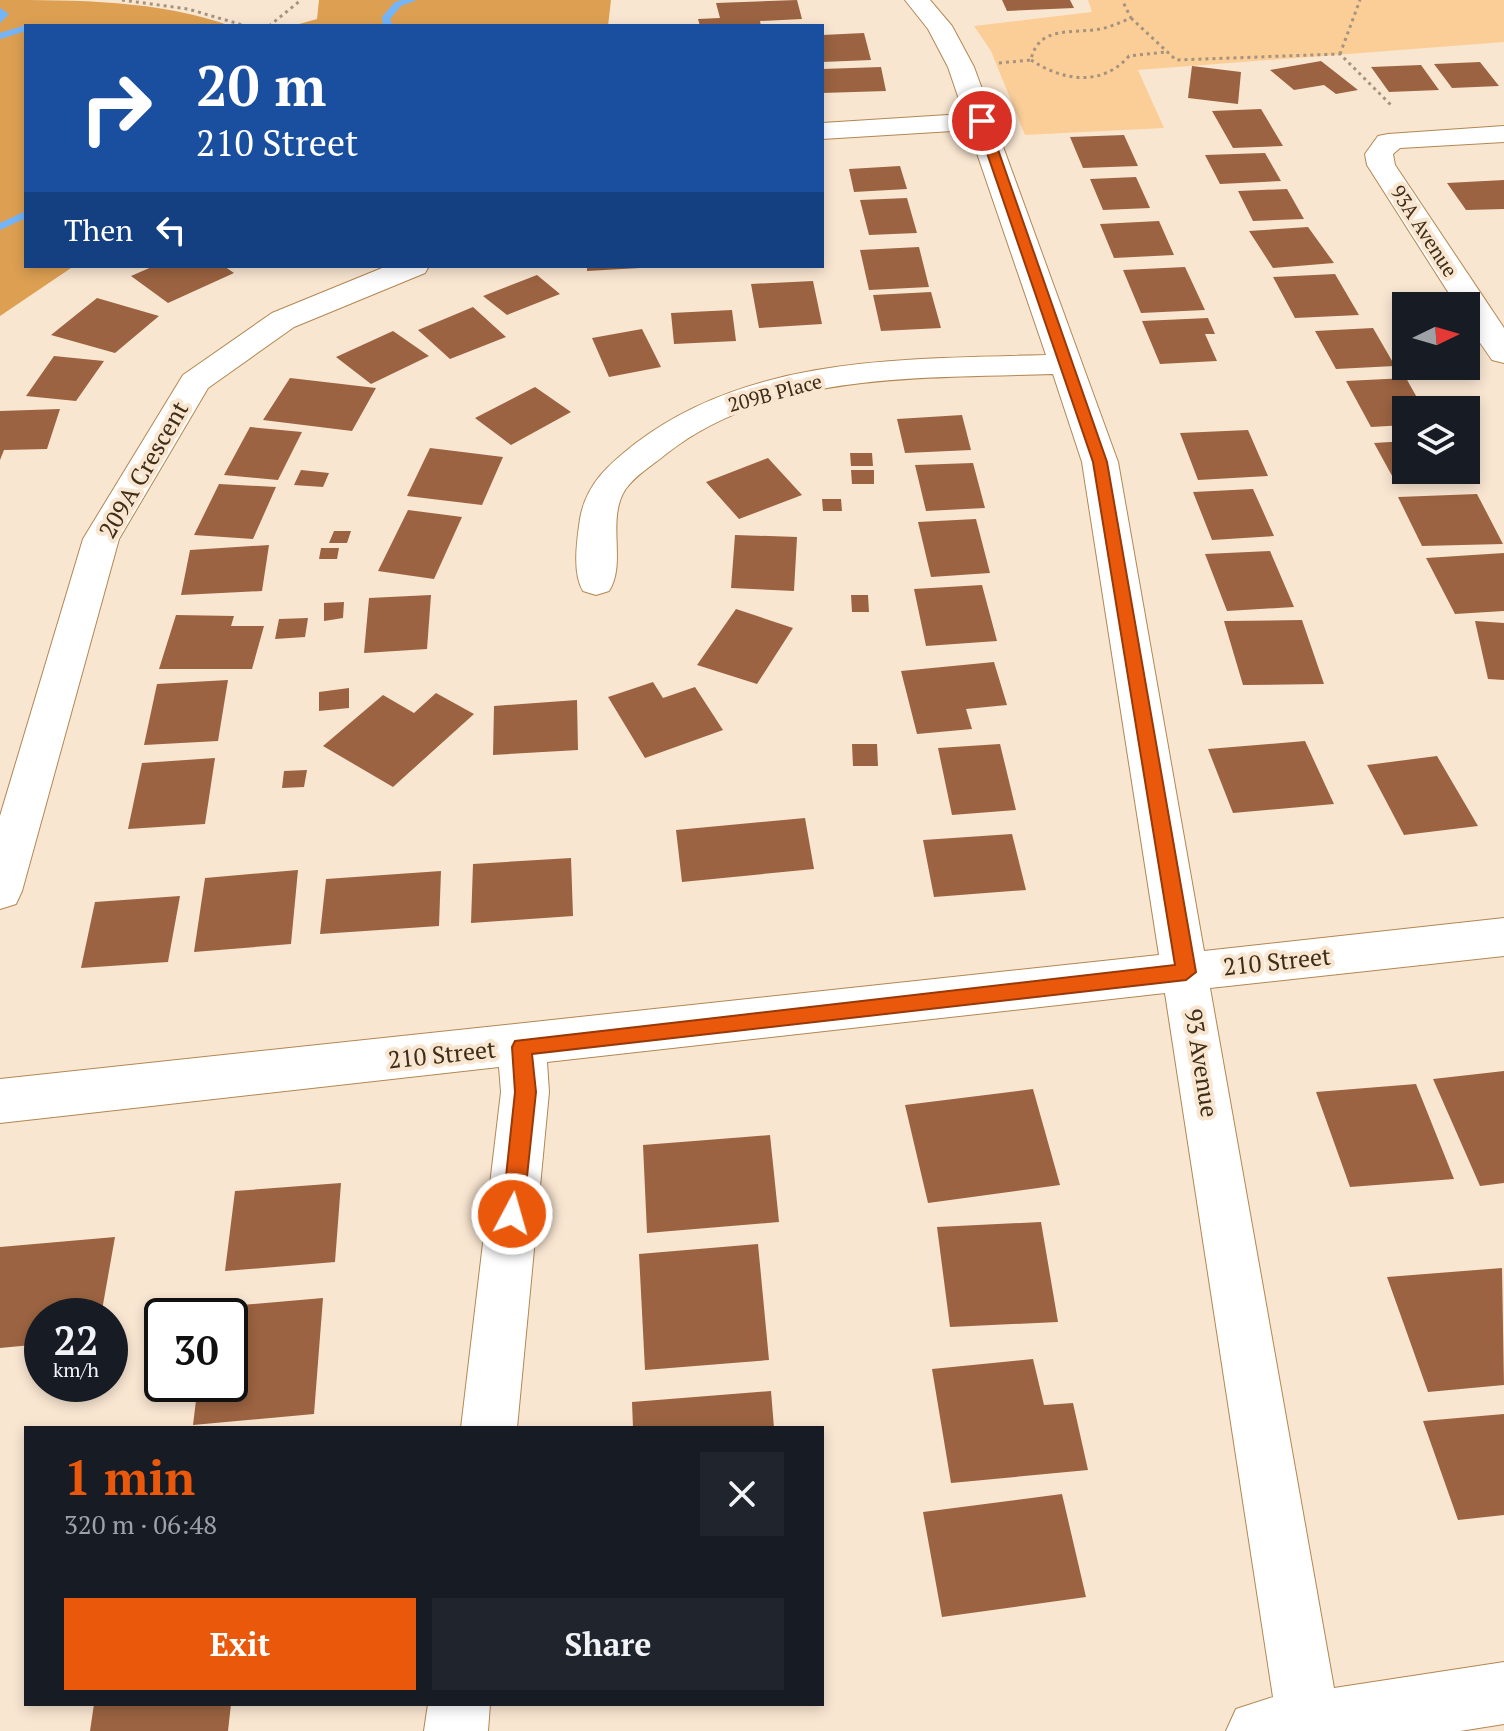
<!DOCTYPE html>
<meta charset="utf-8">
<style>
:root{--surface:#171b24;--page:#20242c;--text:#f1f3f6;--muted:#9ea1a6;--accent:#ea580c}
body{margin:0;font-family:"PT Serif",serif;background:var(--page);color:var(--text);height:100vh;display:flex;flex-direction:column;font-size:30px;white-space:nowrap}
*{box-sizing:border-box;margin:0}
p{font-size:26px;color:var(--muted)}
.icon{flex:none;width:44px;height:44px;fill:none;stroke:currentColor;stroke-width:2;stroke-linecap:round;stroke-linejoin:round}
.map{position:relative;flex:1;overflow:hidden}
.panel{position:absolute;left:24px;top:1426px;width:800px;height:280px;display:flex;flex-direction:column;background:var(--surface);border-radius:0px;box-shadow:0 4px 12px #0003}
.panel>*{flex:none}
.top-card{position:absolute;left:24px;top:24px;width:800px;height:244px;border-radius:0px;box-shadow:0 4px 12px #0003;background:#1a4fa0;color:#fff;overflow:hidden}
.needle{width:52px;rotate:85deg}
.fabs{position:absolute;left:1392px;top:292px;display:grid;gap:16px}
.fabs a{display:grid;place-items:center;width:88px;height:88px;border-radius:0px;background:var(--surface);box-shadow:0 4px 12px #0003;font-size:40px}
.speed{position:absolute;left:24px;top:1298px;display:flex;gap:16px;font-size:40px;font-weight:700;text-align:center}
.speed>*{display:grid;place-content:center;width:104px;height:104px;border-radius:50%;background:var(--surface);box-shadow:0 4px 12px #0003;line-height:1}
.speed small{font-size:20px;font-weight:400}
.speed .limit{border:4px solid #111;border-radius:12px;background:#fff;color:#111}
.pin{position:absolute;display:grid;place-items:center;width:68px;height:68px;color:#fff;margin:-34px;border:4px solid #fff;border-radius:50%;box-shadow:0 2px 8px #0007}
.me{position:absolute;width:88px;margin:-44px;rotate:6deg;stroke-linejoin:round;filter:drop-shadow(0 0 6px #0008)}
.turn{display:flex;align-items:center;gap:28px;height:168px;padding:0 40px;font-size:36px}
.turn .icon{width:104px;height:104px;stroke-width:2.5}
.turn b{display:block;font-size:56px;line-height:68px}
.then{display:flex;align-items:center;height:76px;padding:0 40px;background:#0003;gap:16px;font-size:30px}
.round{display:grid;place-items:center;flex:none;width:84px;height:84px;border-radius:0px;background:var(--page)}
.summary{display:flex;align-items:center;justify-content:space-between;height:136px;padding:0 40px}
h1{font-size:48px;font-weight:800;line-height:60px;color:var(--accent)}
.primary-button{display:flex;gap:16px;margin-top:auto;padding:16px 40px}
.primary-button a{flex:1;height:92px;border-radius:0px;background:var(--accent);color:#fff;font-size:32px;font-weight:800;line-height:92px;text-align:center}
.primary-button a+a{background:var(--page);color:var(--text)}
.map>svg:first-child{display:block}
</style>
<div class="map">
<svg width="1504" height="1731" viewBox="0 0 1504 1731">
<rect width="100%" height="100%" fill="#f9e6d1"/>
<path fill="#fbce98" d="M1088 0H1504V42L1138 70 1164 128 1025 135 991 51 974 26 1092 12Z"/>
<path fill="#dda052" d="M0 0C76 0 159 0 231 26H26V266H74L0 316Z
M319 0H611L608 26H292L317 19Z"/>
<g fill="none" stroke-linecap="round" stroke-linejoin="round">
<path fill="#74b5f9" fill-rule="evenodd" d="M402 0H417L401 6 390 19 393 26H383L382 17 395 2Z
M0 8 9 14 0 23Z
M26 25 29 26H26V31L0 39V33Z
M26 211V218L0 230V223Z"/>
</g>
<path fill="#9b6341" d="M797 0 802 19 760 21 761 26H700L698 19 720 18 716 3Z
M1002 0H1070L1074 8 1007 11Z
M864 33 871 60 822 62V35Z
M1321 61 1358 90 1336 94 1324 85 1294 90 1270 70Z
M1480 62 1499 86 1452 88 1434 64Z
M1421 65 1439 90 1389 92 1371 67Z
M1192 66 1241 72 1238 104 1188 98Z
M881 67 886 91 822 93V69Z
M1261 109 1283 146 1233 148 1212 111Z
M1124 135 1138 166 1083 168 1070 137Z
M1265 153 1281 181 1220 184 1205 155Z
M900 166 907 189 854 192 849 169Z
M1136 177 1150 208 1103 210 1090 179Z
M1504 180V209L1466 210 1447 183Z
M1287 189 1304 219 1253 221 1238 191Z
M907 198 917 233 869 235 860 200Z
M1159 221 1174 255 1114 258 1100 224Z
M1308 227 1334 263 1273 268 1249 231Z
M919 247 929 287 869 290 860 250Z
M154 266H224L234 273 168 303 131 276Z
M587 266H640V268L587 271Z
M1185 267 1205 310 1141 313 1123 270Z
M1335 274 1359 315 1295 318 1273 277Z
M537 275 560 294 507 315 483 296Z
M813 281 822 324 759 328 751 284Z
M931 292 941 328 881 331 873 295Z
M97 298 159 316 115 353 51 335Z
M473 307 506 337 450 359 418 330Z
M732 310 736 341 674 344 671 313Z
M1208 318 1215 334H1205L1217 361 1160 364 1142 321Z
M1373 328 1395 366 1336 369 1315 331Z
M642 329 661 367 609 377 592 338Z
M393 331 429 356 371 384 336 357Z
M54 356 104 361 76 401 26 396Z
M290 378 376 388 352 431 263 420Z
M1406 378 1424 410H1406V425L1371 427 1346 381Z
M535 387 571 412 511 445 475 418Z
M60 409 47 449 4 450 0 460V411Z
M962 415 971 450 905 453 897 419Z
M250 427 302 432 278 480 224 475Z
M1248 430 1268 476 1198 480 1180 433Z
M1406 441V470H1455L1461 479 1396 483 1374 443Z
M430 448 503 457 482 505 407 496Z
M850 453H872L873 466H851Z
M768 458 802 495 739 519 706 482Z
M973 463 985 508 926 511 915 465Z
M301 470 329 473 323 487 294 485Z
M851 470H874V484H852Z
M219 484 276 487 253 539 194 535Z
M1253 489 1274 536 1212 540 1193 492Z
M1477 494 1503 544 1422 546 1398 497Z
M822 499H841L842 511H823Z
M408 510 462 517 434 579 378 571Z
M976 519 990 573 931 577 918 522Z
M334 531H351L347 543H329Z
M735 535 797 537 794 591 731 588Z
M269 545 262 591 181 595 190 550Z
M321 548H339L337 559H319Z
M1270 551 1294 607 1227 611 1205 554Z
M1504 553V611L1455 614 1426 558Z
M982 585 997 641 926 646 914 589Z
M431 595 427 649 364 653 369 598Z
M851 595H868L869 612H852Z
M344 602 343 618 324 621V603Z
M736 609 793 628 757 684 697 665Z
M176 615 234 616 231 626H264L252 669H159Z
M308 618 305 637 275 639 279 619Z
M1302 620 1324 684 1243 685 1224 621Z
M1475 621 1504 623V680L1488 679Z
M994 662 1007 705 966 709 972 729 917 734 901 671Z
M228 680 218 741 144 745 157 684Z
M653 682 663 698 695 687 723 730 645 758 608 697Z
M349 688V708L319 711V692Z
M436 693 474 714 393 787 323 746 383 695 414 713Z
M577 700 578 750 493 755 494 706Z
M1305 741 1334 804 1233 813 1208 749Z
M852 744H877L878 766H853Z
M1000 744 1016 810 952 815 938 748Z
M1437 756 1478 826 1404 835 1367 765Z
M215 758 205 824 128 829 142 763Z
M307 770 304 787 282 788 284 771Z
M805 818 814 869 682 882 676 830Z
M1012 834 1026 890 934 897 923 840Z
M571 858 573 916 471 923 473 864Z
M298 870 291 944 194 952 205 878Z
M441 871 439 926 320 934 326 879Z
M180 896 168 962 81 968 95 902Z
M1504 1071V1183L1480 1186 1433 1079Z
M1416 1084 1454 1179 1350 1187 1316 1092Z
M1033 1089 1060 1185 928 1203 905 1105Z
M770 1135 779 1222 647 1233 643 1145Z
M341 1183 335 1262 225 1271 235 1191Z
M1041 1222 1058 1322 950 1327 937 1227Z
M115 1237 101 1316H42V1344L0 1348V1247Z
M758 1244 769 1360 645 1370 639 1254Z
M1502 1268 1504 1385 1428 1392 1387 1277Z
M323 1298 314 1414 193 1425 198 1384H230V1316H207L208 1308Z
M1033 1359 1044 1405 1073 1403 1088 1470 951 1483 932 1369Z
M771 1391 774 1428H633L632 1402Z
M1504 1414V1515L1458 1520 1423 1421Z
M1062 1494 1086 1597 942 1617 923 1512Z
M94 1704H231L228 1731H90Z"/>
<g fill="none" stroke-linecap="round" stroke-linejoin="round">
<defs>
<path id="minor" d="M905 0H930L952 26 974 67 1118 462 1204 951 1504 918V956L1210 988 1334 1688 1504 1662V1724L1460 1731H1226L1236 1709 1273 1697 1165 993 547 1062 549 1092 517 1428H461L501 1092 499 1067 0 1123V1079L1159 955 1082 462 1053 374C923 379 773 370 666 454 653 465 634 476 625 490 606 521 627 563 609 591L596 595 583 591C572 573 577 540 580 519 586 484 609 464 636 443 752 355 907 359 1046 355L969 130 822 139V123L964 114 948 67 928 29Z
M1504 126V142L1400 148 1393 154 1395 165 1504 328V363L1492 360C1481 343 1466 327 1466 306H1457L1367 165 1365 154 1378 136 1388 134Z
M387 266H429L425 273 294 327 208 388 119 539 22 891 16 904 0 909V816L83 539 183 375 272 313Z
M428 1704H490L488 1731H424Z"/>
</defs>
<use href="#minor" stroke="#b28752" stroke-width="2"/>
<path stroke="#a5937d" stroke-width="3" stroke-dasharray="3 4" stroke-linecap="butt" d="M122 0 188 9 246 26
M1131 18 1176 60 1340 54 1392 106
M269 26 301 0
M1340 54 1360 0
M1031 60C1063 81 1102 87 1129 56L1166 52
M999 63 1031 60C1038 25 1073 34 1100 29 1111 27 1121 22 1131 18L1122 0"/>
<use href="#minor" fill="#fff" fill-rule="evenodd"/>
</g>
<path fill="#ea580c" stroke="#983908" stroke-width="2" d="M982 118 988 121 1107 462 1196 972 1186 980 532 1054 536 1092 523 1214 520 1221 512 1224 505 1221 502 1214 515 1092 512 1047 515 1041 1175 965 1093 462 976 121Z"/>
<g text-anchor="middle" stroke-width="8" stroke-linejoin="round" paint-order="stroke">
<g font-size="20" fill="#3f2d17" stroke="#f9e6d1">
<text transform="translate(1424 231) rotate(57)" y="7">93A Avenue</text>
<text transform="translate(775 393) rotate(-15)" y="7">209B Place</text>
</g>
<g font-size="24" fill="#3f2d17" stroke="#f9e6d1">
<text transform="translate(144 470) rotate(-60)" y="8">209A Crescent</text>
<text transform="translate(1277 962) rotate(-6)" y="8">210 Street</text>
<text transform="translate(442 1055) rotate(-6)" y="8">210 Street</text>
<text transform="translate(1201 1063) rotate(81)" y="8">93 Avenue</text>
</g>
</g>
</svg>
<div class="fabs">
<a><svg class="needle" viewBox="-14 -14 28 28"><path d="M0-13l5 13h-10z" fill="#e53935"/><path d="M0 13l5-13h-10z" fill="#9ea1a6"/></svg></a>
<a><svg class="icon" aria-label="layers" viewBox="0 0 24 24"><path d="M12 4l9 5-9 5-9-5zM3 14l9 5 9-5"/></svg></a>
</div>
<div class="speed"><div>22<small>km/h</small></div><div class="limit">30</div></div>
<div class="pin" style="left:982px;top:121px;background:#d93025"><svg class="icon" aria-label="arrive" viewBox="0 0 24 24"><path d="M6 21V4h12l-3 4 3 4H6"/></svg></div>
<svg class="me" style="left:512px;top:1214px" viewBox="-20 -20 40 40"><circle r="17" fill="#ea580c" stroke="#fff" stroke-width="3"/><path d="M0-11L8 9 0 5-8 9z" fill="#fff"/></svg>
<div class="top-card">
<div class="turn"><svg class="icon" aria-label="right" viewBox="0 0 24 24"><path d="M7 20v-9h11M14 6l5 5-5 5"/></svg><div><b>20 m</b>210 Street</div></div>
<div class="then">Then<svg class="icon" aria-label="left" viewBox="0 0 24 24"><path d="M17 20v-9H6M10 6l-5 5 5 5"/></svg></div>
</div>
<section class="panel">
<div class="summary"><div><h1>1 min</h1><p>320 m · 06:48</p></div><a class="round"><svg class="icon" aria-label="close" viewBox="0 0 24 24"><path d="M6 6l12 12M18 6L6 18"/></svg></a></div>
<div class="primary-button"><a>Exit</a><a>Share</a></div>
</section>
</div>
